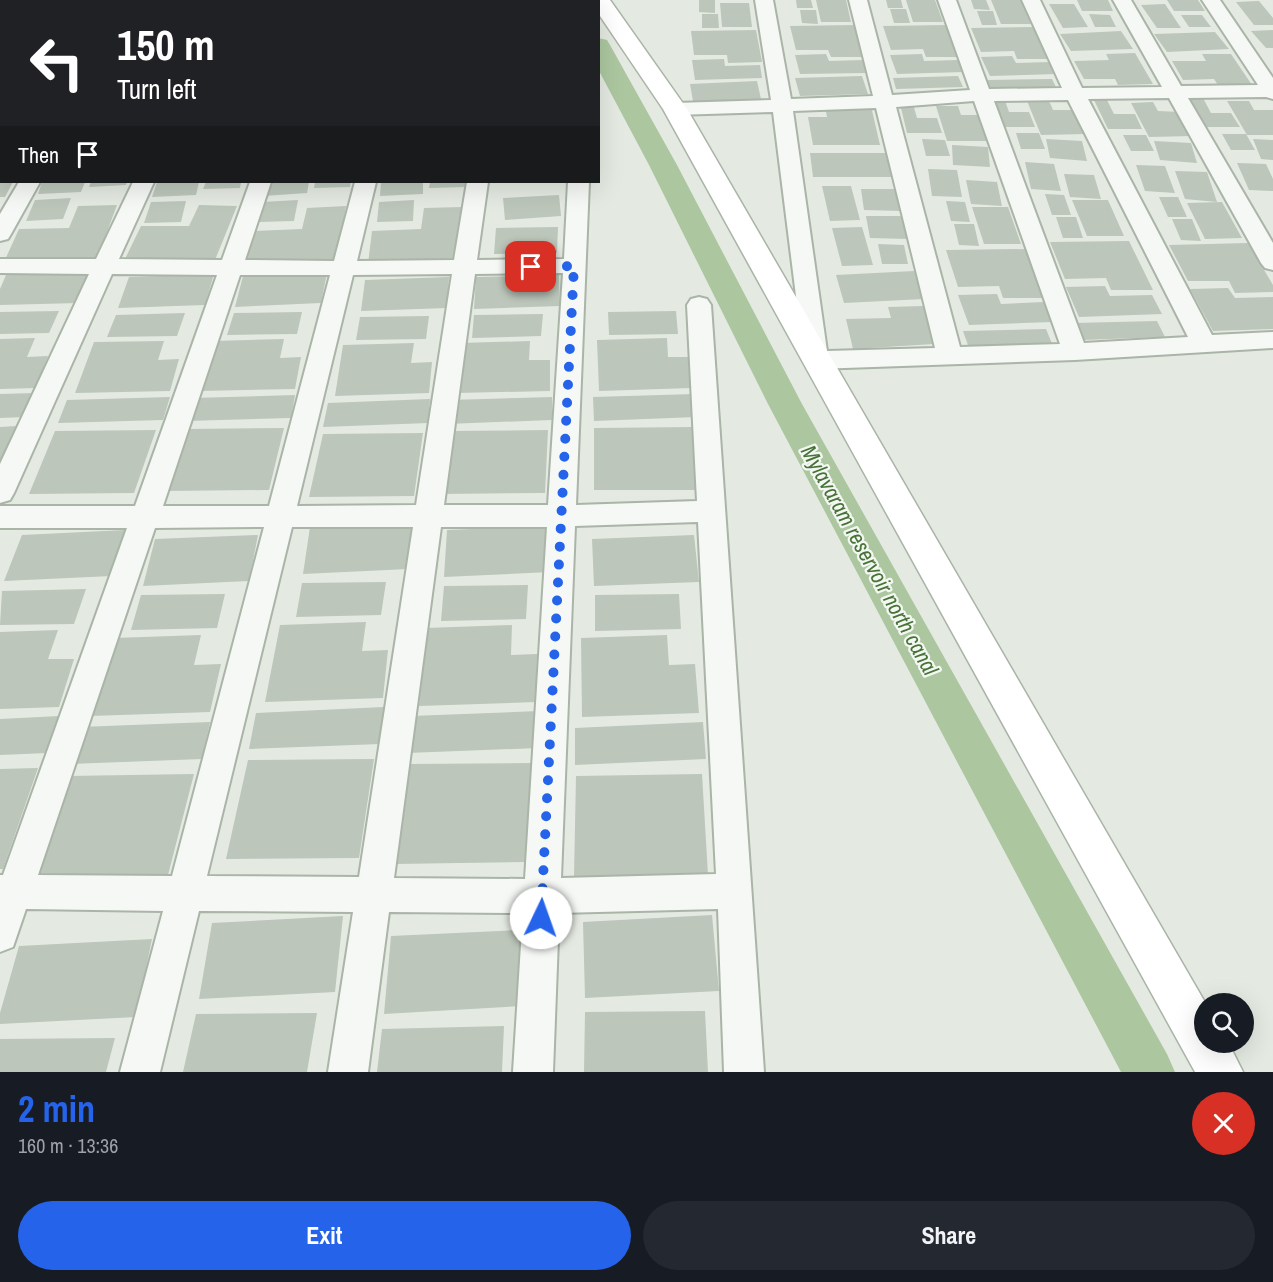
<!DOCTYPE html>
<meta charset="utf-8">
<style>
:root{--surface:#171b24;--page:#242831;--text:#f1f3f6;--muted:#9ea1a6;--accent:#2563eb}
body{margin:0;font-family:"Archivo Narrow",sans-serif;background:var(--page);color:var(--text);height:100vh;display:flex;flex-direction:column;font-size:22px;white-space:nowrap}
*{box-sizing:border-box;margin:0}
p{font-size:20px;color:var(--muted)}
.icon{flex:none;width:33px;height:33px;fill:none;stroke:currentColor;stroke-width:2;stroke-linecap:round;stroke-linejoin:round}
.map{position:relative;height:1072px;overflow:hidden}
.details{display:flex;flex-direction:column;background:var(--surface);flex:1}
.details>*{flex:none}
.banner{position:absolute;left:0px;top:0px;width:600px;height:183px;box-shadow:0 6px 24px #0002;background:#202124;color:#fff;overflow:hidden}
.buttons{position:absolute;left:1194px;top:993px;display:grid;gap:12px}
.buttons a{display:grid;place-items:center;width:60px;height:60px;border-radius:50%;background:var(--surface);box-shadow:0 6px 24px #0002;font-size:30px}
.pin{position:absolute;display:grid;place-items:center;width:51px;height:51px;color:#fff;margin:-26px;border-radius:12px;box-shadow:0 3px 9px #0006}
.me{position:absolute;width:66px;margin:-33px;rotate:3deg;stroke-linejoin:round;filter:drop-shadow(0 0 4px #0008)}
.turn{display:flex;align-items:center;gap:21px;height:126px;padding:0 18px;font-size:27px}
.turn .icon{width:78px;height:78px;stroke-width:2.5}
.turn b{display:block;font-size:42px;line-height:51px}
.then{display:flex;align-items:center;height:57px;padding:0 18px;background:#0003;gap:12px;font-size:22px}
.round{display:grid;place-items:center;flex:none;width:63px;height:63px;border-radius:32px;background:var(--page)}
.overview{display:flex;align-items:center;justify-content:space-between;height:102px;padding:0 18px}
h1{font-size:36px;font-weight:700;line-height:45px;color:var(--accent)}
.primary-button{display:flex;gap:12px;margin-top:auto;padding:12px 18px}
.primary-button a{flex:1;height:69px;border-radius:36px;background:var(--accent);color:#fff;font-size:24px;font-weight:700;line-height:69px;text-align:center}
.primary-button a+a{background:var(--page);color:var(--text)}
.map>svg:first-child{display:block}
</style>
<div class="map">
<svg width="1273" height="1072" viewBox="0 0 1273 1072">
<rect width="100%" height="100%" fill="#e4eae2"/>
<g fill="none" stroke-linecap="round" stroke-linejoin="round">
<path fill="#acc7a0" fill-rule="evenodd" d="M557 0H581V2H558Z
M598 38 607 40 610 45 677 165 802 404 1167 1054 1175 1072H1121L768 404 649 165 598 69Z"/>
</g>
<path fill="#bcc6ba" d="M699 0H715V13L699 12Z
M796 0H811L813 8H797Z
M816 0H846L851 22H821Z
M886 0H901L903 8H888Z
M906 0H935L943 22H913Z
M971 0H986L990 10 974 9Z
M991 0H1021L1031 24H1001Z
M1077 0H1108L1113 11H1082Z
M1167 0H1198L1205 11H1174Z
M1259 1 1273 18V25H1254L1236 2Z
M720 3H749L752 27H722Z
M1049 4H1074L1088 27 1063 28Z
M1165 4 1181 28H1157L1141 5Z
M890 9H906L910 23H894Z
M800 10H816L818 24 802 23Z
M977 11H993L997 25H982Z
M702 14H718L719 28H702Z
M1089 14 1110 15 1116 27H1095Z
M1181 15H1202L1211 27H1189Z
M855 25 864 57H831L828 50H796L790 26Z
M947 25 960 57H926L923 49 891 50 883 26Z
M1035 27 1051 59H1017L1014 51 981 52 971 28Z
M756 30 762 62 728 63 727 55H694L691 31Z
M1273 30V48H1266L1251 31Z
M1121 31 1133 49 1071 51 1060 34Z
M1215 32 1229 49 1167 52 1154 34Z
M1135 53 1153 84 1118 85 1115 79H1084L1074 61 1109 60 1106 54Z
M826 54 829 61 863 60 867 73 800 74 795 55Z
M922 54 924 61 958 60 964 72 897 74 890 55Z
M1202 54H1231L1252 85H1218L1214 79 1183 80 1172 61H1206Z
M1012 56 1016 63 1050 62 1057 74 990 76 981 57Z
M724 59 725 66 760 65 762 78 695 80 692 60Z
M862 76 868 94 800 96 795 78Z
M958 76 963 87 896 89 893 78Z
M1052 79 1057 89 991 91 986 80Z
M757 81 761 99 693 101 690 84Z
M990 98H1004L1009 112H1029L1035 127H1001Z
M1203 98 1211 113H1231L1240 127H1206L1190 99Z
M1094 100H1107L1114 114H1135L1142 129H1108Z
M1027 101H1049L1053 110H1075L1086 134 1041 135Z
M1227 101H1249L1254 110H1273V135H1247Z
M1153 102 1158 111 1180 112 1194 136 1149 137 1131 103Z
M900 104H913L917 118H937L942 133H907Z
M825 106H871L880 145H813L808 117H827Z
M936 106H958L961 115H983L992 141H947Z
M1016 133H1039L1045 149H1021Z
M1222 134H1246L1255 150H1231Z
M1123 135H1146L1154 151H1131Z
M922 139 945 140 950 156H926Z
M1046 139 1082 141 1087 161 1050 158Z
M1253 139 1273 140V160L1261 159Z
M1154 141 1191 143 1197 163 1160 160Z
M952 145 988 147 990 167 953 165Z
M810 153H892L897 177H813Z
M1025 162 1054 164 1061 191 1031 189Z
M1237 163 1266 164 1273 179V191L1249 190Z
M1136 165 1165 166 1175 193 1145 191Z
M928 169 957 170 962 197 932 196Z
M1175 171 1207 172 1217 202 1185 199Z
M1064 174 1094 175 1101 199 1070 197Z
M966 180 997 182 1002 206 971 204Z
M0 182H13L5 197H0Z
M42 182H85L81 192 38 194Z
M91 182H127L126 185 89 187Z
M157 182H199L196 195 152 197Z
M206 182H241L240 188 203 189Z
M267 182H309L307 193 264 196Z
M315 182H351L350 187 314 188Z
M381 182H423V194L380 196Z
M430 182H465V187L429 188Z
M822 186H851L860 220 830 221Z
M861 189H898L902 211 864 210Z
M1045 194 1064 195 1071 215H1052Z
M559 195 561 216 505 220 503 198Z
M1159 197H1178L1187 217H1168Z
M71 198 63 219 26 221 35 200Z
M298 200 294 221 258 222 262 202Z
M414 200 413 221 377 222 379 202Z
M1072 200H1108L1124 236H1087Z
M186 201 181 222 144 223 151 202Z
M946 201 965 202 970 222 951 221Z
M1222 202 1242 238 1205 239 1187 203Z
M117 205 97 259 4 262 19 229 69 228 78 206Z
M199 205 237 206 215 260 125 259 141 226H189Z
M346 206 337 261 245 264 253 231 302 229 307 208Z
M463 207 460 261 368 264 372 231 421 229 424 208Z
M972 207H1008L1021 244H984Z
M866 216H905L909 239 870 238Z
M1056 217H1076L1083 238H1063Z
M1172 219H1192L1201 241 1181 240Z
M954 224H974L979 246 959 245Z
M558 227 557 253 494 254 496 228Z
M862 227 873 265 842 266 832 228Z
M1129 241 1153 290H1111L1106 278 1065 279 1050 242Z
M1248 243 1273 285V292L1235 293 1229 281H1188L1169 245Z
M878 244 904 245 908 264H882Z
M1026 249 1045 298H1003L999 286 958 287 946 250Z
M914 271 924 299 844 303 836 275Z
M91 272 79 303 0 305V289L6 275Z
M327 273 321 303 235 307 243 276Z
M214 274 205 305 118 308 129 277Z
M559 275 560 306 474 309 476 277Z
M449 277 447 308 361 311 365 280Z
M1105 286 1110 296 1152 295 1162 314 1079 317 1066 287Z
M1228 288 1235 298 1273 297V329L1213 331 1190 289Z
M997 294 1001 304 1044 302 1052 322 969 325 958 295Z
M924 306 934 344 853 349 846 319 891 318 888 307Z
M59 311 49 333 0 334V312Z
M676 311 678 334 609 335 608 312Z
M302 312 297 334 227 335 234 313Z
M185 313 177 336 107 337 116 315Z
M543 314 541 336 472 338 474 315Z
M429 316 426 339 356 340 360 317Z
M1157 321 1165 337 1082 340 1074 323Z
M1046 329 1053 346 969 348 963 331Z
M35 338 27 357 48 356 36 388 0 389V339Z
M667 338 668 357H689L692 388 599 391 597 340Z
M284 339 280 358 301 357 295 389 200 391 214 341Z
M164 341 158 360 179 359 170 391 75 393 94 342Z
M530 341 529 360H550V391L456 393 460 343Z
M414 343 411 363 432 362 429 393 335 396 343 345Z
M35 393 25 417 0 418V394Z
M695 394 697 417 594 421 593 397Z
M295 395 291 418 186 421 193 398Z
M170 397 163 420 58 423 67 400Z
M552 397V420L447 424 449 400Z
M430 399 428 423 323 427 328 403Z
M17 426 0 465V427Z
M694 427 698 490H594V428Z
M284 428 269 490 164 491 184 429Z
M156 430 134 493 29 494 55 431Z
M548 430 545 493 440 494 448 431Z
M423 433 414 496 309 497 323 434Z
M412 523 408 569 303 574 310 527Z
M549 526 550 572 444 577 447 530Z
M125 530 112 576 4 581 22 535Z
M258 535 249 581 143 586 155 539Z
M694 535 699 582 594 586 592 539Z
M386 582 381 615 296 617 302 583Z
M528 585 526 619 441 621 444 586Z
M86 589 74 624 0 625 2 591Z
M225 594 217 628 131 630 141 595Z
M679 594 681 629 595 631V595Z
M366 622 362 651 388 650 383 698 265 702 280 625Z
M512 625 511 655 537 654 536 702 419 706 426 628Z
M58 630 48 659H74L59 707 0 709V632Z
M201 635 194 665 221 664 210 712 91 716 114 638Z
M667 635 669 665 695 664 699 713 582 717 581 638Z
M384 707 380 744 249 749 256 713Z
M539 711 538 748 407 753 411 716Z
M59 716 48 753 0 755V719Z
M210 722 202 759 70 764 80 727Z
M703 722 706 759 575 765V728Z
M374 759 359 858 226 859 248 760Z
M533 763 528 862 395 864 407 764Z
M38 768 3 869H0V769Z
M194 774 168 875 34 877 67 776Z
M702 774 708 875 574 877 576 776Z
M712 915 719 991 585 998 583 922Z
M343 916 335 992 199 999 212 923Z
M521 930V1006L384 1014 391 936Z
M152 939 136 1017 0 1024V1013L19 946Z
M705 1011 708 1072H584L585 1012Z
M317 1013 307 1072H183L196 1014Z
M504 1026 502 1072H377L382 1029Z
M115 1038 106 1072H0V1039Z"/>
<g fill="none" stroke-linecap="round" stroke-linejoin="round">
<defs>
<path id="street" d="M37 0H55L36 2Z
M129 0H147L128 2Z
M217 0H235L216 2Z
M315 0H333L314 2Z
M400 0H418V2H400Z
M494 0H512V2H494Z
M755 0H773L791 99 873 96 849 0H867L892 95 970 90 938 0H956L989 89 1062 88 1022 0H1040L1082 88 1162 87 1113 0H1131L1181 86 1258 85 1202 0H1220L1273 78V99L1266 97 1188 98 1273 243V270L1265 268 1261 263 1169 98 1088 99 1212 335 1273 332V348L1075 360 816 369 807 366 804 360 773 112 675 115 668 113 665 109 668 105 675 103 771 100ZM1068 100 1188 337 1084 343 994 101ZM974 101 1060 344 960 347 896 107ZM876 108 935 348 827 351 793 111Z
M2 61V74L0 75V62Z
M0 102H2V114H0Z
M19 182H40L11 234 8 239 0 241V214Z
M133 182H154L119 259 222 260 250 182H271L245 260 334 261 355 182H376L357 261 454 260 467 182H488L477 260 564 259 568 182H589L576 505 697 501 687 305 691 299 699 297 707 299 711 305 764 1072H724L718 909 559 913 553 1072H513L523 913 389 912 368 1072H328L353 912 199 911 160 1072H120L163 911 26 909 13 947 0 952V875H3L127 528H0V506H135L217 275 112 274 14 493 10 500 0 503V464L89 274 0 273V259H96ZM563 273 548 505H444L475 274ZM452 274 416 505 297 506 353 275ZM240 275H330L269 506H163ZM698 522 716 874 561 878 575 526ZM264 527 172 876 38 875 155 528ZM292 527H413L359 877 207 876ZM441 527H547L525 879 394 878Z"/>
<path id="secondary" d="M590 0H610L687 109 1206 1004 1204 1042H1228L1243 1072H1195L663 109 598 13V2Z"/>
</defs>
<use href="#street" stroke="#aab4a7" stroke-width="4"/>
<use href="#secondary" stroke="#aab4a7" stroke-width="3"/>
<use href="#street" fill="#f5f8f5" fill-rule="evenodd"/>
<use href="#secondary" fill="#fff" fill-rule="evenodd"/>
</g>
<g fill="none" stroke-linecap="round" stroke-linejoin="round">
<path stroke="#2563eb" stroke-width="10" stroke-dasharray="0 18" d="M531 267 574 266 541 918"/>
</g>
<g text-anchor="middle" stroke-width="4.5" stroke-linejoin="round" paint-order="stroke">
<g font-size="22" font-style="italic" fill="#487238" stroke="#f3f7f2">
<text transform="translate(870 560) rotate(61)" y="8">Mylavaram reservoir north canal</text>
</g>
</g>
</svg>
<div class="buttons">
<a><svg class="icon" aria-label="search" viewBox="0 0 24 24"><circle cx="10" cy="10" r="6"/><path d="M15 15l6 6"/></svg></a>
</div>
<div class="pin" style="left:531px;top:267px;background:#d93025"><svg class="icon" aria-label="arrive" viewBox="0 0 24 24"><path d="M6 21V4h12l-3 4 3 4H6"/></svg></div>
<svg class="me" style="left:541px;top:918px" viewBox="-20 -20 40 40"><circle r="19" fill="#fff"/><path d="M0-13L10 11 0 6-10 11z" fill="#2563eb"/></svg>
<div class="banner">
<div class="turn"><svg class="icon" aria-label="left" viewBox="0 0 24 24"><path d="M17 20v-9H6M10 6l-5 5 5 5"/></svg><div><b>150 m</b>Turn left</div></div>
<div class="then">Then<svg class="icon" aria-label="arrive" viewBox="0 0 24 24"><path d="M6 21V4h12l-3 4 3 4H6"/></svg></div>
</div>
</div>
<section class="details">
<div class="overview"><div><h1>2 min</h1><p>160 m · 13:36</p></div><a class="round" style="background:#d93025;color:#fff"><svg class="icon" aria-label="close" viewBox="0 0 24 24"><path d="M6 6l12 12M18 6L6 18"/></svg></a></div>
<div class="primary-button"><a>Exit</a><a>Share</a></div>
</section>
